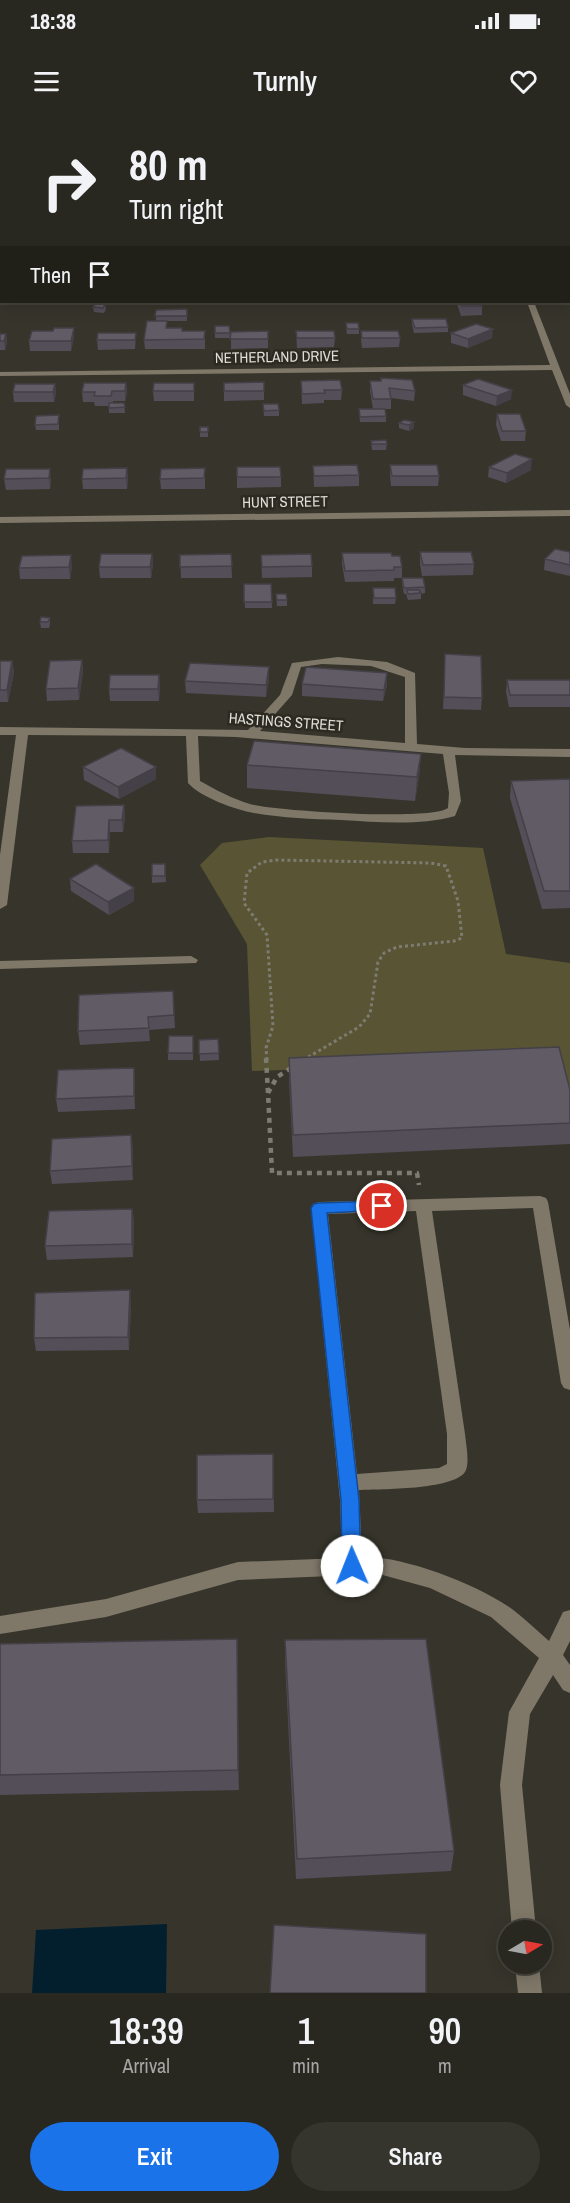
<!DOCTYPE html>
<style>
:root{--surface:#292820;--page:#35342d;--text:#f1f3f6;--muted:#a5a6a5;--line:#45443e;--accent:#1a73e8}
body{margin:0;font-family:"Archivo Narrow",sans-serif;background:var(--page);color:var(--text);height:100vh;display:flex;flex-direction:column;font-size:22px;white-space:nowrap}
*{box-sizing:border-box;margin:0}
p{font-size:20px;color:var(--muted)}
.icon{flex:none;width:33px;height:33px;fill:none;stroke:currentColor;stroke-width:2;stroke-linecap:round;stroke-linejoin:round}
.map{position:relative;height:1873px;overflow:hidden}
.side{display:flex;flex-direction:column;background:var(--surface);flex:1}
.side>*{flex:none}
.guide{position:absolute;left:0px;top:0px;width:570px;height:183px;box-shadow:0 3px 15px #0003,0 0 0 2px var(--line);background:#292820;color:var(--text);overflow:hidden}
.needle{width:39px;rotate:80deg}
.tools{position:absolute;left:498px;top:1800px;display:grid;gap:12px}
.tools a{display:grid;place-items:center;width:54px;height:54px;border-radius:50%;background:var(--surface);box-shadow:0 3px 15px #0003,0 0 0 2px var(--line);font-size:30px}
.pin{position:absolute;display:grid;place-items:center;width:51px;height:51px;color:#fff;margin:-26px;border:3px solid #fff;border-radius:50%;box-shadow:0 2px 6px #0007}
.me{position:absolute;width:66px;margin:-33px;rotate:359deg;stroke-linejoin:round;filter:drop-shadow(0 0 4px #0008)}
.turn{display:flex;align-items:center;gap:21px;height:126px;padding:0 30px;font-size:27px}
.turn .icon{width:78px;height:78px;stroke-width:2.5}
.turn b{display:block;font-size:42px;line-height:51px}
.then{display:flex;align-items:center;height:57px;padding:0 30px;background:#0003;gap:12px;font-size:22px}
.eta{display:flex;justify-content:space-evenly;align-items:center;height:102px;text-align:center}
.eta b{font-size:36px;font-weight:600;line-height:42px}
.primary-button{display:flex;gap:12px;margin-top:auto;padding:12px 30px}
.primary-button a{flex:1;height:69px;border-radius:36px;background:var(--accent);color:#fff;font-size:24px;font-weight:600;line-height:69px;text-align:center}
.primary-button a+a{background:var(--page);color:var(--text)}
.status{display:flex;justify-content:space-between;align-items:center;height:42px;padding:0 30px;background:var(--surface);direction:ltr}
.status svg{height:16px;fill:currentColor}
header{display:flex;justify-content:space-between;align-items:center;height:78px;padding:0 30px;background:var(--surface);font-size:27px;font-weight:600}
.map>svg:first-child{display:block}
</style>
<div class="status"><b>18:38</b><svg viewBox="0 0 49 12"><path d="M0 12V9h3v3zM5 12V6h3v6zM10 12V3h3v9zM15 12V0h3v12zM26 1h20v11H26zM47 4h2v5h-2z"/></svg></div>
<header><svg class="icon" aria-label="menu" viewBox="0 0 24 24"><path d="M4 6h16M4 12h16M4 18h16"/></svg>Turnly<svg class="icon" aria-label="heart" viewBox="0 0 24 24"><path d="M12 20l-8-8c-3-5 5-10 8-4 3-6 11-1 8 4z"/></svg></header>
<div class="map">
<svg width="570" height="1873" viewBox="0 0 570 1873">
<rect width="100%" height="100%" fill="#37352b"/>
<path fill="#595433" d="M269 717 483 728 506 834 570 843V987L556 940 252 951 247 824 200 745 222 723Z"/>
<path fill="#031f2e" d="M167 1804 166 1873H32L36 1810Z"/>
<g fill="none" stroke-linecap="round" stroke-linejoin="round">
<path stroke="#7d7c73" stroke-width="3" stroke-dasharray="3 3" stroke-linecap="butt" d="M267 940 266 928 273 906 267 815 244 783 247 753 262 742 277 740 431 743 446 746 458 781 462 818 454 821 397 827 384 833 378 842 370 894 359 907 305 939"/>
<path stroke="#7d7c73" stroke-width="4.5" stroke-dasharray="5 5" stroke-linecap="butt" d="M266 938 268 973
M291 948 277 957 268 973 272 1053H417L419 1065"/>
<path fill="#7f7869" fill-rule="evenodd" d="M9 0H15V2H9Z
M221 0H227V2H221Z
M450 0H456L457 2H451Z
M568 47H570V51H568Z
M0 58H2V62H0Z
M0 143H2V147H0Z
M527 182H534L570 274V288L566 285 552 250 0 256V252L550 245Z
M570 390V396L0 403V397Z
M338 537 387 542 415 553 417 624 465 628 570 629V637L455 635 461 681 455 696C419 706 378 702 341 700 312 699 283 698 254 693 236 690 200 677 188 663L186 616 28 615 7 785 0 789V735L16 615H0V607L248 610 280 575 292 543ZM322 544 371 546 405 557V623L260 611 292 575 301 547ZM198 616 236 617 443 634 449 673 448 688C432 701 275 691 250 684 233 679 216 670 200 661Z
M191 836 198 840 196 843 0 849V841Z
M540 1076 546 1078 548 1082 570 1210V1270L564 1268 561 1263 533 1088 432 1091 465 1314C466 1324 470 1344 465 1352 452 1370 381 1369 359 1370L362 1437C401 1435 473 1463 506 1485 521 1495 535 1509 549 1521L563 1492 570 1490V1521L563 1535 570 1545V1573L563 1570 553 1555 530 1594 522 1665 536 1810H512L500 1665 509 1592 539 1538 491 1497 430 1468 379 1454 238 1460 106 1497 0 1514V1496L106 1479 238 1442 342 1438 340 1380 311 1088 313 1084 319 1082ZM416 1091 447 1314V1344L439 1348 357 1354 328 1094Z
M515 1844H539L542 1873H518Z"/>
</g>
<path fill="#534e58" d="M151 0H176V2H151Z
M274 0H290V2H274Z
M391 0H408V2H392Z
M502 0H521V1L524 2H503Z
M0 65H2V79H0Z
M568 106H570V145L568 143Z
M0 113H2V127H0Z
M0 152H2V167H0Z
M153 182H172V185H153Z
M457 182H480L482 186V195L461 196 457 184Z
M105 184 106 189 104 193 94 192 93 187Z
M187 189V201H167V208L182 211H205V229H145L144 220 156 201V190Z
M412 199 448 207V212L414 213 412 204Z
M346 203 359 209V214H347L346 208Z
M215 206 230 213V218H215Z
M74 208V217L71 231H30L29 221 53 211Z
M268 211V228L231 229V212Z
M296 211 335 218 334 227 297 228Z
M361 211 400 218 399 227 362 228 361 220Z
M136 213 135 229 98 230 97 220Z
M451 213 492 218 468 228 451 223Z
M0 214H6L7 223 5 230H0Z
M381 258 415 271 414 281 391 278V289H373L370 271V261H381Z
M301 261 342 270 341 280H324V283L302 284Z
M264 262V280L224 281V263Z
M126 263 127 273 125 281H113V283H124L125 293H109V286H95L94 282H83L82 272Z
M194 263V281H154L153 271Z
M55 264 56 274 54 282H14L13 272Z
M463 265 511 279 496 286 463 275Z
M263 284 279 290V296H264Z
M359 289 386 296V302H360Z
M497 294 526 311 525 321H501L496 305Z
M59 295V310H36L35 305Z
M404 300 414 308 409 311 399 308V303Z
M200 307H208V317H200Z
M371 321 387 324 386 330H372Z
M390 345 439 356 438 366H391L390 356Z
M313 346 359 355V366L314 367Z
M237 347 281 357V367L237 368Z
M489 347 531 350 506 363 488 357Z
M127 348 128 359 127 369H83L82 359Z
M205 348V369H161L160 359Z
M6 349 51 359 50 369 6 370 4 359Z
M420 432 474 444 473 455 422 456 420 444Z
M570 432V456L544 450 545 439Z
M342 433 392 436 402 447V458H394V461L345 462 342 444Z
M152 434 153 445 151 458H100L99 447Z
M231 434 232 458H181L180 435Z
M261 435 312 446V457L262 458Z
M72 446 70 459H20L19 448Z
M402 458 425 467V473L421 474V479L408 480 406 474H404L402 464Z
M244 464H271L272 488H245Z
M373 468 396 478 395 484H373Z
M276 474 287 480V486H277Z
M50 498V504L49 508H41L40 502Z
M82 540 83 552 79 580 47 581 46 569Z
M0 541H12L14 553 8 582H0Z
M445 546 482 578 481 590 443 589Z
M387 553V565L383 581 302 576V564Z
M159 555 160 566 159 581H110L109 569Z
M269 559 266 577 186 573 185 561Z
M507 560H570V587H509L506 572Z
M421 634 419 657 415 681 247 668V645Z
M83 647H156V659L119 679 84 660Z
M570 659V788L542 789 510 678 511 661Z
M124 685 125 698 123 712H110L109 733H73L72 721Z
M152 744H165L166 762 152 763Z
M70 759 134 781 109 795 71 771Z
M173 871 175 908 149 910 150 921 80 925 78 911Z
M218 919 219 940 200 941 199 920Z
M193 923V940H168V933Z
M289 938 570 970V1024L293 1037 289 960Z
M135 961V989L58 992 56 979Z
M131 1015 133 1060 52 1064 50 1051Z
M132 1089 134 1102 133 1137 47 1140 45 1126Z
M131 1184 129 1230 36 1231 34 1218Z
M273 1334 274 1392 198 1393 197 1380Z
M237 1519 239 1670 0 1675V1524Z
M285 1520 454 1731 451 1751 296 1759 285 1541Z"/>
<path fill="#444047" d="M74 208V217L71 231V221Z
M493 209 492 218 468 228V219Z
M6 214 7 223 5 230 4 221Z
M126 263 127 273 125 281V271Z
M55 264 56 274 54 282 53 272Z
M512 270 511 279 496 286 497 276Z
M414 302V308L409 311V305Z
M532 339 531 350 506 363 507 353Z
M127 348 128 359 127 369 126 358Z
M50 349 51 359 50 369 49 358Z
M152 434 153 445 151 458 150 447Z
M71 435 72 446 70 459 69 447Z
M82 540 83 552 79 580 78 568Z
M12 541 14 553 8 582 7 570Z
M269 547V559L266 577V565Z
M387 553V565L383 581 384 570Z
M159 555 160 566 159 581 158 569Z
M421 634 419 657 415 681 417 657Z
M156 647V659L119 679 118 667Z
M124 685 125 698 123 712 122 700Z
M109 700 110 712 109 733 108 720Z
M134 768V781L109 795 108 782Z
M134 948 135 961V989L134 976Z
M131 1015 133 1028V1060L132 1046Z
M132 1089 134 1102 133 1137 132 1124Z
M130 1170 131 1184 129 1230 128 1217Z
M237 1519V1540L239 1670 238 1650Z"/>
<path fill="#615b66" stroke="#444047" stroke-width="1.5" d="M51 0H68L51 1Z
M162 0H176V1L162 2Z
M568 106H570V117H568Z
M568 125H570V135L568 132Z
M460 182H480L482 186H462Z
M96 183 105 184 103 188 93 187Z
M187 189V196H155L156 190Z
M412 199H446L448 207 415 208Z
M147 201H167L166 208H182V211H205L204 219 144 220Z
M346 203H358L359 209H347Z
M476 204 493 209 468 219 451 213Z
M215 206H229L230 213H215Z
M54 208H74L71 221H29L32 211H53Z
M268 211V219H230L231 212Z
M296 211H334L335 218H297Z
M361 211H398L400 218H362Z
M98 213H136L135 220H97Z
M0 214H6L4 221H0Z
M381 258 412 260 415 271 389 268 391 279H373L370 261H381Z
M478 259 512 270 497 276 463 265Z
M340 260 342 270H324L325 273 302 274 301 261Z
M264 262V271H224V263Z
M84 263H126L125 271H112L111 276H94L95 272H82Z
M154 263H194V271H153Z
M15 264H55L53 272H13Z
M109 283H124L125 287 109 288Z
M263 284H278L279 290 264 291Z
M359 289H385L386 296 360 297Z
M497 294H520L526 311H502Z
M59 295 58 304 35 305 36 296Z
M404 300 414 302 409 305 399 303Z
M200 307H208V312H200Z
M386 320 387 324H372L371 321Z
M515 334 532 339 507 353 489 347Z
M357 345 359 355 314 356 313 346Z
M390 345H437L439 356H392Z
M237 347H280L281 357H237Z
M127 348 126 358 82 359 83 349Z
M205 348 204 358 160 359 161 349Z
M6 349H50L49 358 4 359Z
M555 429 570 432V445L545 439Z
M420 432H471L474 444 423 445Z
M342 433H391L392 436H400L402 447H394V450L345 451Z
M101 434H152L150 447H99Z
M231 434 232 446 180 447V435Z
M311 434 312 446 262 447 261 435Z
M71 435 69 447 19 448 22 436Z
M402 458H423L425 467 404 468Z
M244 464H271L272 482H244Z
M373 468H395L396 478H374Z
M407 470H419L421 473 408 474Z
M276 474H286L287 480H277Z
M41 497 50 498 48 502H40Z
M445 534 481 536 482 578 444 577Z
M82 540 78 568 46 569 50 541Z
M0 541H12L7 570H0Z
M190 543 269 547 266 565 185 561Z
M306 547 387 553 384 570 302 564Z
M110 555H159L158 569H109Z
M507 560H570V575H510Z
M254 621 421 634 417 657 247 645Z
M121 628 156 647 118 667 83 647Z
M570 659V771H544L511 661Z
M124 685 122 700H109L108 720 72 721 76 686Z
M96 744 134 768 108 782 70 759Z
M152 744H165V756H152Z
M173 871 174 895 148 897 149 908 78 911 79 875Z
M169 916H193V933H168Z
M218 919 219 933 199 934V920Z
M559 927 570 970V1003L293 1015 289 938Z
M134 948V976L56 979 58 950Z
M131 1015 132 1046 50 1051 52 1019Z
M132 1089V1124L45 1126 49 1091Z
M130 1170 128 1217 34 1218 35 1173Z
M273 1334V1379L197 1380V1335Z
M237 1519 238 1650 0 1655V1524Z
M426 1519 454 1731 297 1739 285 1520Z
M274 1805 426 1814V1873H270Z"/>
<path fill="#1a73e8" stroke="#114b97" stroke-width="1.5" d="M382 1081 387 1082 389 1086 387 1090 327 1093 359 1380 361 1446 358 1452 352 1454 345 1452 342 1446 341 1380 311 1088 314 1084 319 1083Z"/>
<g text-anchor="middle" stroke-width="5" stroke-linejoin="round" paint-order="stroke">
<g font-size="15" fill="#deddd6" stroke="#2d2b21">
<text transform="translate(277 237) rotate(-1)" y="5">NETHERLAND DRIVE</text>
<text transform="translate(285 382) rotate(-1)" y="5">HUNT STREET</text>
<text transform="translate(286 602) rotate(4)" y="5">HASTINGS STREET</text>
</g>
</g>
</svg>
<div class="tools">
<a><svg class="needle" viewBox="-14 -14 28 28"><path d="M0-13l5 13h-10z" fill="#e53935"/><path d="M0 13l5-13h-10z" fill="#a5a6a5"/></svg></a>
</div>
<div class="pin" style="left:382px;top:1086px;background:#d93025"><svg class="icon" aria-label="arrive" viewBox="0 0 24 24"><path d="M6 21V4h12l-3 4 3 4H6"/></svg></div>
<svg class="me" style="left:352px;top:1446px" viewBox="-20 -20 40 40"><circle r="19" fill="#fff"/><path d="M0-13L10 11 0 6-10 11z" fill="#1a73e8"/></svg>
<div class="guide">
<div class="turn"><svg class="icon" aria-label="right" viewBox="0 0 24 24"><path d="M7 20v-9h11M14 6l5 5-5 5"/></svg><div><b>80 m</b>Turn right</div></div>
<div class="then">Then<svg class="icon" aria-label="arrive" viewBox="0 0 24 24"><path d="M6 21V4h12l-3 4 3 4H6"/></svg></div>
</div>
</div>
<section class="side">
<div class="eta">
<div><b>18:39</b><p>Arrival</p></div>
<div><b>1</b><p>min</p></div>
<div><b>90</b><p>m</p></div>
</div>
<div class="primary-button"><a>Exit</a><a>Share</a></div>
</section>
